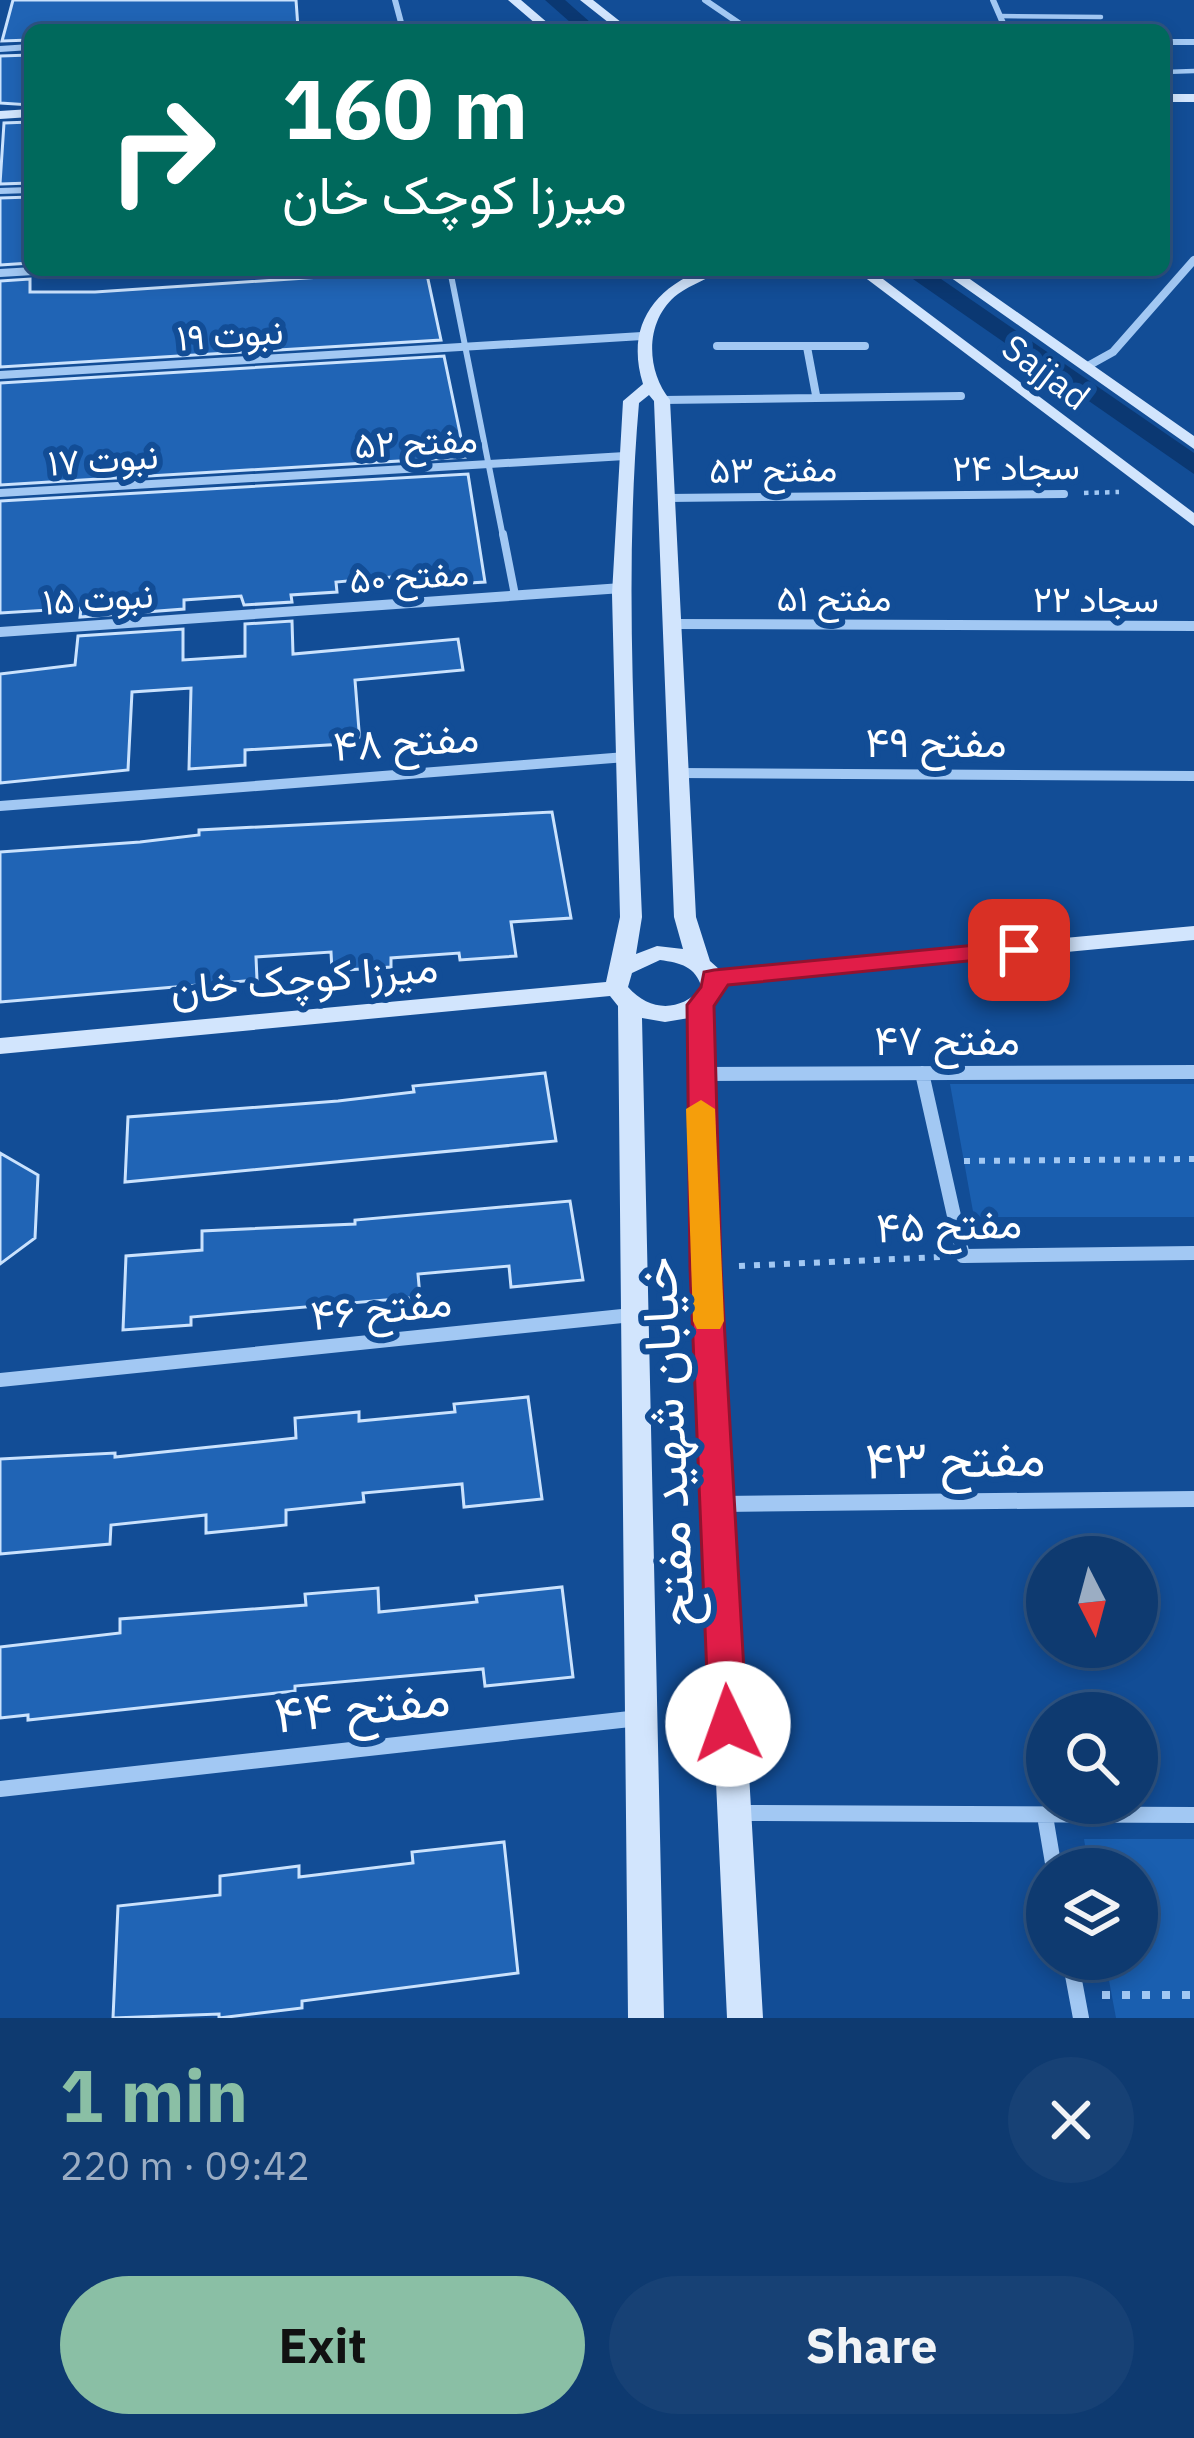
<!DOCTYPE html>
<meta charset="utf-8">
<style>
:root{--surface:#0e3a70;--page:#174175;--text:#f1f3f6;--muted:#9badc3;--line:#2e5483;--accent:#8abfa5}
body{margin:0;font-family:"IBM Plex Sans",Vazirmatn,sans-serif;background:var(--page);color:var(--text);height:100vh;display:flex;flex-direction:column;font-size:45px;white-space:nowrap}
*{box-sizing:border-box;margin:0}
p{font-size:39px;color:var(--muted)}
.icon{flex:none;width:66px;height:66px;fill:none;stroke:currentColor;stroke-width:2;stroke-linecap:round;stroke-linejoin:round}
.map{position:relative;height:2018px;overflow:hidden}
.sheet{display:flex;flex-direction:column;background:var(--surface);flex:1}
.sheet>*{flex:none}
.hud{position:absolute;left:24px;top:24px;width:1146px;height:252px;border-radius:18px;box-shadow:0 6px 18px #0003,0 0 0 3px var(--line);background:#00695c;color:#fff;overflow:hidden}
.needle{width:78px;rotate:174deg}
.buttons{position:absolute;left:1026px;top:1536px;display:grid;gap:24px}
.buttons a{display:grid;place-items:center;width:132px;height:132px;border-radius:50%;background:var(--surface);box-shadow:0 6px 18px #0003,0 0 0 3px var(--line);font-size:60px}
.pin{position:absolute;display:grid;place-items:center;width:102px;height:102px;color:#fff;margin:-51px;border-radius:24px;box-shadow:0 6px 18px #0006}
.me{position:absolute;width:132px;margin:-66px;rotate:357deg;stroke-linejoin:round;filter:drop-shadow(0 0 9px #0008)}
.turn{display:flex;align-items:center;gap:42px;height:252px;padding:0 60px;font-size:54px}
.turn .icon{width:156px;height:156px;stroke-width:2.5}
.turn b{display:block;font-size:84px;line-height:102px}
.round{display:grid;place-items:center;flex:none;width:126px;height:126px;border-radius:63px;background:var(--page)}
.summary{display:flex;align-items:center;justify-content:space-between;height:204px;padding:0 60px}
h1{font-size:72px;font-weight:800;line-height:90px;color:var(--accent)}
.button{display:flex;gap:24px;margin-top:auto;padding:24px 60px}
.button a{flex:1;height:138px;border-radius:72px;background:var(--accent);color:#111;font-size:48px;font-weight:800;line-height:138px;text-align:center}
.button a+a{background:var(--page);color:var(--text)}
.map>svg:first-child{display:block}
</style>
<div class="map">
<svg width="1194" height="2018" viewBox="0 0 1194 2018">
<rect width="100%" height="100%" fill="#124d96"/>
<path fill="#1a5fb0" d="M950 1084H1194V1217H974Z
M1084 1839H1194V2018H1116L1105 1959H1137V1869H1089Z"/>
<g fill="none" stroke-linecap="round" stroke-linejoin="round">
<path fill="#0b3872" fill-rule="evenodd" d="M545 0H565L599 30H579Z
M900 270H928L1194 453V474Z"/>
</g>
<path fill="#2064b5" stroke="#cae2fd" stroke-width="3" d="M13 0H296L298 28 30 30V40L2 41Z
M30 55V105L0 103V56Z
M30 122V183L0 184 4 123Z
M30 197V263L0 265V198Z
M426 270 441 340 0 367V281L30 279V292H95Z
M444 356 465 457 0 485V383Z
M468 474 485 582 453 584 451 574 392 577 336 582 337 592 291 595 292 602 244 605 241 596 184 600V609L80 617 81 608 0 613V501Z
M292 621 293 654 458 639 463 670 355 680 360 743 245 750V765L189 769 191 688 132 692 128 770 0 783V674L75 665 78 636 183 629V660L245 656V624Z
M552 812 571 918 511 922 516 956 460 960 459 953 391 958V967L332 971 331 952 256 957 257 980 0 1002V852L140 842 199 835V830Z
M545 1073 556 1141 125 1182 128 1117 338 1101 414 1092 413 1086Z
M0 1153 38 1175 35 1238 0 1264Z
M570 1201 583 1280 511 1287 509 1266 418 1274 420 1297 191 1317V1325L123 1330 126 1256 202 1250V1231L355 1224V1220Z
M528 1397 542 1499 464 1507 462 1484 363 1493 364 1502 286 1510V1525L206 1533V1515L111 1525 110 1544 0 1554V1459L115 1453V1457L296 1438 295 1418 359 1412V1421L455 1412 454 1404Z
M562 1587 573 1677 485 1686 483 1669 295 1686V1691L28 1720V1715L0 1718V1647L120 1633V1619L306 1605 305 1594 378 1588 379 1612 477 1602 476 1596Z
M504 1842 518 1973 302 2001V2008L219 2018V2014L113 2018 118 1906 220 1895V1876L299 1866V1877L413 1863 412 1852Z"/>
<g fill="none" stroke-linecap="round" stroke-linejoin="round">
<path stroke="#a2c8f3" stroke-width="4.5" stroke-dasharray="4.5 6" stroke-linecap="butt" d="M1084 493 1119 492"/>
<path stroke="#a2c8f3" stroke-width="6" stroke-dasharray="6 9" stroke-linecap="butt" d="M964 1161 1194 1159
M739 1266 941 1257"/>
<path stroke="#a2c8f3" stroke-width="8" stroke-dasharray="8 12" stroke-linecap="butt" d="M1102 1995H1194"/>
<path stroke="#a2c8f3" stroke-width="4.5" d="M1000 16 1101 17
M1164 72 1194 71"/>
<path stroke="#a2c8f3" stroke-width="6" d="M450 270 503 537"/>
<path stroke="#a2c8f3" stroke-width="8" d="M503 534 515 595"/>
<path stroke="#a2c8f3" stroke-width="6" d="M395 0 403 30
M705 0 749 30
M993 0 1006 30
M1164 42H1194
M0 49 30 47
M0 191 30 190"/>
<path stroke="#a2c8f3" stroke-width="8" d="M0 273 50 270
M717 346H865
M807 347 816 395
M1086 367 1113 352 1194 260
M0 375 642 336
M662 400 961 396
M0 493 625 456
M667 498 1064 494"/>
<path stroke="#a2c8f3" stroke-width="10" d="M670 624 1194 626
M0 632 622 588
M678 773 1194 776
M0 806 626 757"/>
<path stroke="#a2c8f3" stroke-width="14" d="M922 1073 963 1256 1194 1253
M701 1074 1194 1072
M0 1380 632 1315"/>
<path stroke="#a2c8f3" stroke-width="16" d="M721 1504 1194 1499
M0 1789 639 1718
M740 1813 1194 1815
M1045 1816 1054 1869
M1070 1959 1081 2018"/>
<path fill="#d2e5fd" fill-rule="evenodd" d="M508 0H521L556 30H543Z
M580 0H593L631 30H618Z
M1164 94H1194V102H1164Z
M30 109V117L0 119V111Z
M701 270H721C708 279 692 284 678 294 645 319 645 369 670 400L696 917 710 961 720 970 1194 926V940L725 984 713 1005 720 1267 763 2018H727L692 1267 689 1018 665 1022 642 1018 664 2018H628L618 1006 610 996 0 1054V1038L606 982 620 917 612 594 623 401 643 384C626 329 651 291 701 270ZM649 395 654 401 674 917 683 949 657 946 636 954 642 917C635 745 624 574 639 403ZM660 960C681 963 695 966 702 988 680 1012 650 1012 628 987L632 973Z
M855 270H871L1194 513V526Z
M940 270H957L1194 436V449Z"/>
</g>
<path fill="#e11d48" stroke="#92132f" stroke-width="3" d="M1019 941 1029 944 1033 950 1029 955 728 985 714 1006 721 1267 747 1724 741 1736 728 1741 715 1736 709 1724 690 1267 687 1005 701 987 704 972 714 970Z"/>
<path fill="#f59e0b" d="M701 1100 715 1109 724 1321 720 1329H697L693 1321 686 1109Z"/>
<g text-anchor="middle" stroke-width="12" stroke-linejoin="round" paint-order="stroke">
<g font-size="36" fill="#fff" stroke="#124d96">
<text transform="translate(230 334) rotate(-4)" y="13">نبوت ۱۹</text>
<text transform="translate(1046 372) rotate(37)" y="13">Sajjad</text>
<text transform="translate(416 442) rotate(-3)" y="13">مفتح ۵۲</text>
<text transform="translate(103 459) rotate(-4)" y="13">نبوت ۱۷</text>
<text transform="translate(1016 467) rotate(-1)" y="13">سجاد ۲۴</text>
<text transform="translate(773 469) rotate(-1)" y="13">مفتح ۵۳</text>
<text transform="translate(409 576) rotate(-4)" y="13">مفتح ۵۰</text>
<text transform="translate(98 598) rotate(-4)" y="13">نبوت ۱۵</text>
<text x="834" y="611">مفتح ۵۱</text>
<text x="1096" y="612">سجاد ۲۲</text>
</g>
<g font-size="42" fill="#fff" stroke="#124d96">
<text transform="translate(406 741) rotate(-4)" y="15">مفتح ۴۸</text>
<text x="936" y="757">مفتح ۴۹</text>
<text transform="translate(304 978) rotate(-5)" y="15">میرزا کوچک خان</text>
<text x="947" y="1055">مفتح ۴۷</text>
<text transform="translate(949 1225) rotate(-2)" y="15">مفتح ۴۵</text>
<text transform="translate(381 1308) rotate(-6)" y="15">مفتح ۴۶</text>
</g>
<g font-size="51" fill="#fff" stroke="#124d96">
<text transform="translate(667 1442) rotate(-93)" y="18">خیابان شهید مفتح</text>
<text transform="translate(955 1459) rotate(-1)" y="18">مفتح ۴۳</text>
<text transform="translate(362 1706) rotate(-6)" y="18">مفتح ۴۴</text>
</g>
</g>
</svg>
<div class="buttons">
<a><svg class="needle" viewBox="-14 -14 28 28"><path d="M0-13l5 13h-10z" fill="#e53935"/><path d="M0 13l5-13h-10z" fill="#9badc3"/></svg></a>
<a><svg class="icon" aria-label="search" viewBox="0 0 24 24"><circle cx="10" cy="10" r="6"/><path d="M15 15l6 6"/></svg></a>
<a><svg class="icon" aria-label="layers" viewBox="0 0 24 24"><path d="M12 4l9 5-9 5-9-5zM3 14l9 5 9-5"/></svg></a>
</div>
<div class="pin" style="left:1019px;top:950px;background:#d93025"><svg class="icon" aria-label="arrive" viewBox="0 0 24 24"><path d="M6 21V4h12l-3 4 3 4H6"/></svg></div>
<svg class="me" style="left:728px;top:1724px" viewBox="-20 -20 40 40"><circle r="19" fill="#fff"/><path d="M0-13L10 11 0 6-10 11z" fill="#e11d48"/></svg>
<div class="hud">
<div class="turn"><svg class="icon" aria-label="right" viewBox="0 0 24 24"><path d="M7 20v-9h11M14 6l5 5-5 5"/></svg><div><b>160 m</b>میرزا کوچک خان</div></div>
</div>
</div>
<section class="sheet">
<div class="summary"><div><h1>1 min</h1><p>220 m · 09:42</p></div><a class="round"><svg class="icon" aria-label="close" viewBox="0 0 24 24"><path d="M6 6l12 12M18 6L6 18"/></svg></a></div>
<div class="button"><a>Exit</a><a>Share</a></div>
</section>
